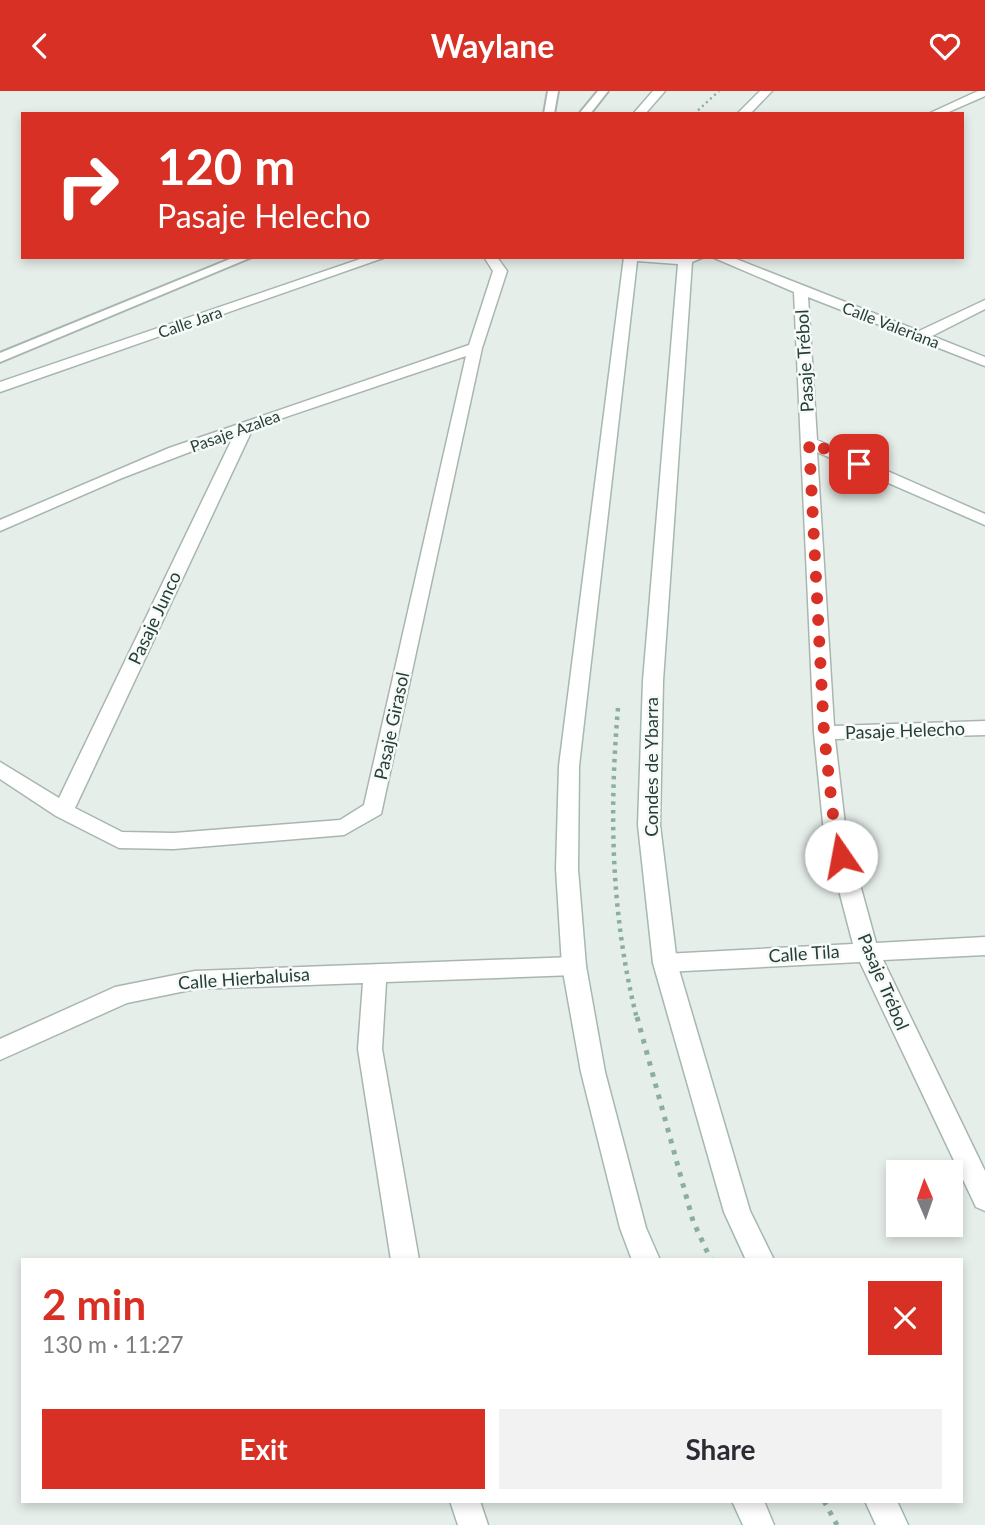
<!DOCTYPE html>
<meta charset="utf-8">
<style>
:root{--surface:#fff;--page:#f2f2f3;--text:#2b2b33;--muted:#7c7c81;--accent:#d93025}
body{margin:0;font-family:Lato,sans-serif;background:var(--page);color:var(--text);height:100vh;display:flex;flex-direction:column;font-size:26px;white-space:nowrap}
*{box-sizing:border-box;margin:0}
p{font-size:23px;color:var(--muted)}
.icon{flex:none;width:38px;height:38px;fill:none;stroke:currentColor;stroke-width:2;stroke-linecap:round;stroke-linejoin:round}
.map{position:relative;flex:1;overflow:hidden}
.drawer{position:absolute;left:21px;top:1167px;width:942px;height:245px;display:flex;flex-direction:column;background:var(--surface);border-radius:0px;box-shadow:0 4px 10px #0003}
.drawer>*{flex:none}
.top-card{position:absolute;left:21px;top:21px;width:943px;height:147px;border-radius:0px;box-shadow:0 4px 10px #0003;background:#d93025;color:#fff;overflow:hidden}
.needle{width:46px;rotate:358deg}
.fabs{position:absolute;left:886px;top:1069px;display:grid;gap:14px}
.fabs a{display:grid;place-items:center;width:77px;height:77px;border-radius:0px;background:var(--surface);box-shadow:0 4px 10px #0003;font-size:35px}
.pin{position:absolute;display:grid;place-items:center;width:60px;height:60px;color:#fff;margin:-30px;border-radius:14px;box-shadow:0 4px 10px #0006}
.me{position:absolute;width:77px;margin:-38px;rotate:348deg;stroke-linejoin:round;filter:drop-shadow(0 0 5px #0008)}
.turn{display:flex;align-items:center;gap:24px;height:147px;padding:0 21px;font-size:32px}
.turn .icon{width:91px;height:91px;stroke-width:2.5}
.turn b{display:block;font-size:49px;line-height:60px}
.round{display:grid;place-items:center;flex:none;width:74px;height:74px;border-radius:0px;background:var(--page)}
.overview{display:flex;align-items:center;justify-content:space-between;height:119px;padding:0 21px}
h1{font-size:42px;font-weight:700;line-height:52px;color:var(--accent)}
.action{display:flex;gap:14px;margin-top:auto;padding:14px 21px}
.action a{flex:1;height:80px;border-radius:0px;background:var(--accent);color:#fff;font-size:28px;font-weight:700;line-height:80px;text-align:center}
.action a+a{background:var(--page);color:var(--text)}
header{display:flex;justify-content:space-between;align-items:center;height:91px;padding:0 21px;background:var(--accent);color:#fff;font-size:32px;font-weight:700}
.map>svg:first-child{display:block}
</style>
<header><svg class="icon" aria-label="back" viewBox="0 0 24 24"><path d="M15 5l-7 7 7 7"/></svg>Waylane<svg class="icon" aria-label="heart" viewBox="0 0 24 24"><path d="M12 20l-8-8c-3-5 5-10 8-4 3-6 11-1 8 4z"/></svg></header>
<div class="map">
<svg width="985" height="1434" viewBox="0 0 985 1434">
<rect width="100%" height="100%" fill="#e6eeea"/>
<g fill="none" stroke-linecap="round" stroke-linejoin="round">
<defs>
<path id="service" d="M548 0H558L554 23H544Z
M598 0H608L590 23H579Z
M235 166H252L0 271V262Z"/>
<path id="minor" d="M978 0H985V5L944 23H928Z
M366 166H386L0 301V291Z
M484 166H497L507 180 482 257 381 723 344 744 174 758 119 757 56 725 0 688V671L59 707 234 344 122 387 0 440V429L169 357 469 254 493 180ZM466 265 364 714 340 729 174 742 122 741 75 717 253 337Z
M712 166H731L919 240 985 209V218L932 245 985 266V275L808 206 817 349 985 423V434L817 361 834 635 985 630V644L835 648 846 742 876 852 985 846V864L883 869 985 1080V1120L976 1116 860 871 665 881 657 878 653 872 657 866 665 863 853 853 824 742 814 642 794 201Z
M574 866 582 869 586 875 582 881 574 884 386 891 382 958 419 1169H391L358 958 363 892 195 898 127 912 0 969V948L115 896 195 880Z
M450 1410H480L488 1434H458Z"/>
<path id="secondary" d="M653 0H665L645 23H633Z
M760 0H772L750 23H737Z
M624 166H704L692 171 663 590 660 734 677 872 750 1120 774 1169H746L724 1121 653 872 638 734 643 590 678 173 637 170 579 675 578 778 586 875 605 981 646 1137 660 1169H632L620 1137 581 981 562 875 556 778 559 675Z
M732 1410H764L774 1434H743Z
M865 1410H897L908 1434H876Z"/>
</defs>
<use href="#service" stroke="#a9b6b0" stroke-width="4"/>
<use href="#minor" stroke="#a9b6b0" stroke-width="3"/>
<use href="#secondary" stroke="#a5b8b1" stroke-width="3"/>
<path stroke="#8aaea1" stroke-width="2.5" stroke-dasharray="2 3.5" stroke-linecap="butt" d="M694 23 719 0"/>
<path stroke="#8aaea1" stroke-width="4.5" stroke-dasharray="3.5 5" stroke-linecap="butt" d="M618 617C609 723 611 825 637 928"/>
<path stroke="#8aaea1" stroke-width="5" stroke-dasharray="4.5 7" stroke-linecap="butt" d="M637 926 693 1130 711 1169
M824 1410 837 1434"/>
<use href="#service" fill="#fff" fill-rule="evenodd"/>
<use href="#minor" fill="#fff" fill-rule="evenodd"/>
<use href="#secondary" fill="#fff" fill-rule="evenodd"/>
</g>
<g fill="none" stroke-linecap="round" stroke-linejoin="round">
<path stroke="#d93025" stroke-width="12" stroke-dasharray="0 21.6" d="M841 765 835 742 824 642 809 351 859 373"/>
</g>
<g text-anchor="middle" stroke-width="5" stroke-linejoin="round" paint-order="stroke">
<g font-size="16" fill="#263e36" stroke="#f6faf8">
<text transform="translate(190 231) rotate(-19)" y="6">Calle Jara</text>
<text transform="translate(891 234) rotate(21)" y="6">Calle Valeriana</text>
<text transform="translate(235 340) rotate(-20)" y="6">Pasaje Azalea</text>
</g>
<g font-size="18" fill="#263e36" stroke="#f6faf8">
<text transform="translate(805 270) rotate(-93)" y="6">Pasaje Trébol</text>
<text transform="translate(155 527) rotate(-65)" y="6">Pasaje Junco</text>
<text transform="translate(392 635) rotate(-78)" y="6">Pasaje Girasol</text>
<text transform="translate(905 640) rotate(-2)" y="6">Pasaje Helecho</text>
<text transform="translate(652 676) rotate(-90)" y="6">Condes de Ybarra</text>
<text transform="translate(804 863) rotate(-4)" y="6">Calle Tila</text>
<text transform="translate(244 888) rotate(-4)" y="6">Calle Hierbaluisa</text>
<text transform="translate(883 891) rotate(67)" y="6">Pasaje Trébol</text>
</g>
</g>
</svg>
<div class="fabs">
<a><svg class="needle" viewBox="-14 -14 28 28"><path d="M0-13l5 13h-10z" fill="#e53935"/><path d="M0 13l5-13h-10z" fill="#7c7c81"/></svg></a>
</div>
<div class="pin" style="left:859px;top:373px;background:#d93025"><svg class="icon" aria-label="arrive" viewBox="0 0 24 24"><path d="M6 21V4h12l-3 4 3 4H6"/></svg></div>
<svg class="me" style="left:841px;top:765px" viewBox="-20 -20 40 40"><circle r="19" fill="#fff"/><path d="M0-13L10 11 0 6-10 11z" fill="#d93025"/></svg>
<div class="top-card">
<div class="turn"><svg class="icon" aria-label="right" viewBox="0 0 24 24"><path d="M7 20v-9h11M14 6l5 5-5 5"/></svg><div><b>120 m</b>Pasaje Helecho</div></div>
</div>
<section class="drawer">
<div class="overview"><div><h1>2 min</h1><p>130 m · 11:27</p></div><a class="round" style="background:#d93025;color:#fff"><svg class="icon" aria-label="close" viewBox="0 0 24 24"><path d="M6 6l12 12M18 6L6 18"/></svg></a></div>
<div class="action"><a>Exit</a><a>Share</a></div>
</section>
</div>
